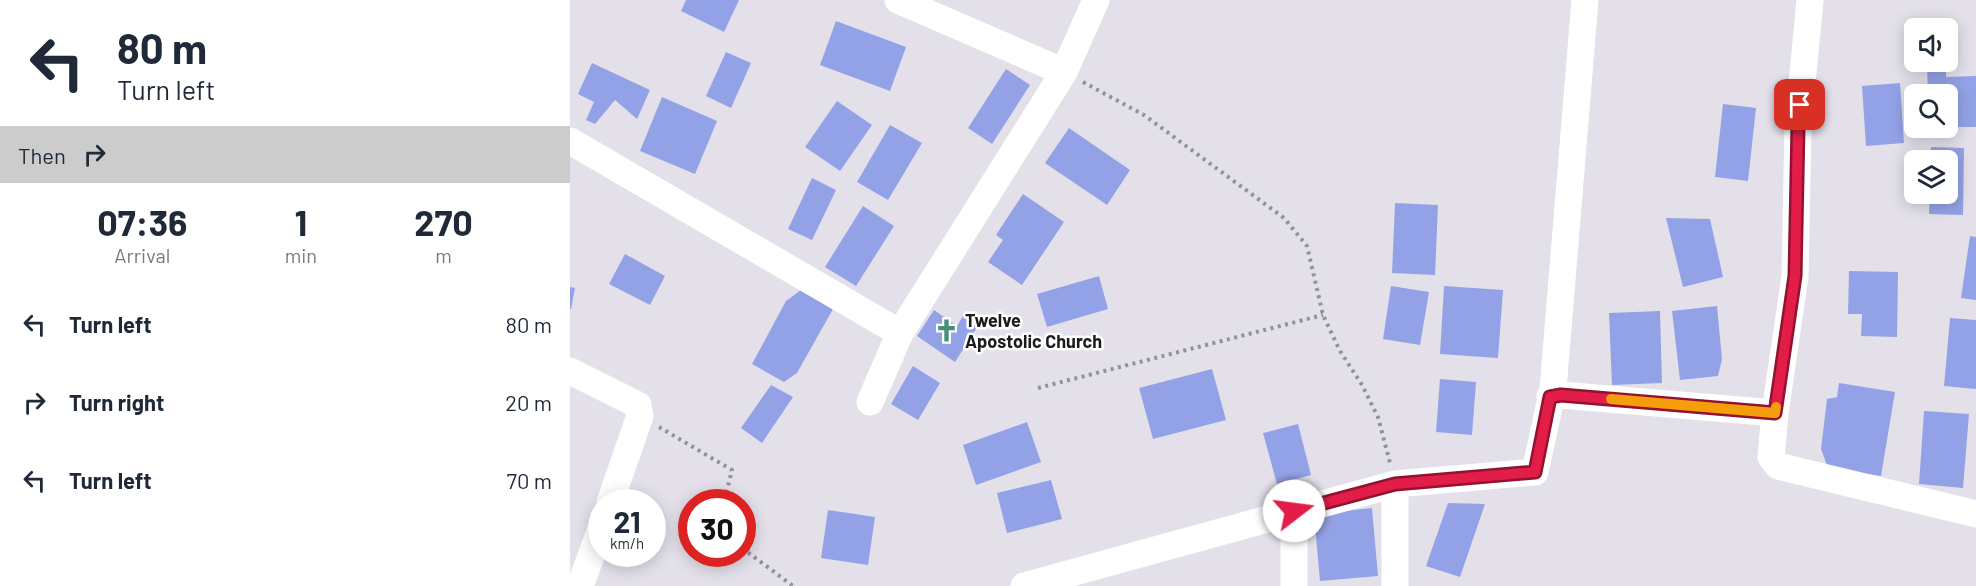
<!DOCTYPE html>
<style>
:root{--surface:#fff;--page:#f2f2f3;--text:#1f2937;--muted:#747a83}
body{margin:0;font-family:Barlow,sans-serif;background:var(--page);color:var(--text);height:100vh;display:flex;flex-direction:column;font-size:22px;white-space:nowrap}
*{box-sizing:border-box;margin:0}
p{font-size:20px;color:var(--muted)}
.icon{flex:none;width:33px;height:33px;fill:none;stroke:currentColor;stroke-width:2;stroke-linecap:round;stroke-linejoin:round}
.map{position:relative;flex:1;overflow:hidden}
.details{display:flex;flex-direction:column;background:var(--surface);width:570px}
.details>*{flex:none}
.guide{background:#fff;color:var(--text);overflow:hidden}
.fabs{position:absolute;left:1334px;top:18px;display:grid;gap:12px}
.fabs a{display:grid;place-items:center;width:54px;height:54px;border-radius:9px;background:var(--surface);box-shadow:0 3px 15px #0003;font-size:30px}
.speed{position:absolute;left:18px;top:489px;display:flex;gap:12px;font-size:30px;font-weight:700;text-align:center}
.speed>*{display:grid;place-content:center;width:78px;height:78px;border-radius:50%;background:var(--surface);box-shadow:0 3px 15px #0003;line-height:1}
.speed small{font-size:15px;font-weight:400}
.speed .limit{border:9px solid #d22;background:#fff;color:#111}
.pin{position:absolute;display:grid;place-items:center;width:51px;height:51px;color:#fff;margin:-26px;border-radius:12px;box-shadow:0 3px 9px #0006}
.me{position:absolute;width:66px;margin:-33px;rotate:75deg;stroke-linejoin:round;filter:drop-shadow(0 0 4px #0008)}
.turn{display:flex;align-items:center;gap:21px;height:126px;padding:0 18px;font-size:27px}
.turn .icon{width:78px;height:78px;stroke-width:2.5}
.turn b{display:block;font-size:42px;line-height:51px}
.then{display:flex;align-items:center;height:57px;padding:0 18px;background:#0003;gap:12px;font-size:22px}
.eta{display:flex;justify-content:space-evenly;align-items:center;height:102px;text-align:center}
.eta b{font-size:36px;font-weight:700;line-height:42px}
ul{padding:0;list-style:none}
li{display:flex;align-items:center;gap:18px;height:78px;padding:0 18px}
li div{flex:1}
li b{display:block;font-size:22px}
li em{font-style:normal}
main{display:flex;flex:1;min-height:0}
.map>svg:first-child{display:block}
</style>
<main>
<section class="details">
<div class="guide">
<div class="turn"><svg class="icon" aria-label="left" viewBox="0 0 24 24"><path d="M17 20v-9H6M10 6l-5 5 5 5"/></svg><div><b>80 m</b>Turn left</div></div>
<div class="then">Then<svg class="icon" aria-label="right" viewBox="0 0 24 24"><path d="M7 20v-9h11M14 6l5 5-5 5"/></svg></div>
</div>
<div class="eta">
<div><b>07:36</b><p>Arrival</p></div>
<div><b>1</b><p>min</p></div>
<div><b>270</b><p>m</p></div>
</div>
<ul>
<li><svg class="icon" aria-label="left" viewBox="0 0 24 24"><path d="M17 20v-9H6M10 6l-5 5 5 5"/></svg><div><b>Turn left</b></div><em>80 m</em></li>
<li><svg class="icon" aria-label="right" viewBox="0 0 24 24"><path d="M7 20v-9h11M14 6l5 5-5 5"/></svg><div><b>Turn right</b></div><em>20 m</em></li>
<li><svg class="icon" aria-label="left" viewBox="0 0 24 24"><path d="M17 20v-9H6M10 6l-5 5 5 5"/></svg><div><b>Turn left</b></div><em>70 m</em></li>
</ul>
</section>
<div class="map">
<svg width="1406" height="586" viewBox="0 0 1406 586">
<rect width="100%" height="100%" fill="#e3e0ea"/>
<path fill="#93a2e6" d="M116 0H169L154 32 111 11Z
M266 21 336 47 320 91 250 65Z
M156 52 181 63 161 108 136 96Z
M22 63 80 90 67 119 45 100 25 124 16 120 24 102 8 94Z
M1376 64V77L1406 76V127H1377V94H1358L1357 65Z
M436 69 460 85 422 144 398 128Z
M1330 83 1334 143 1296 146 1292 86Z
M92 97 147 121 125 174 70 151Z
M267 101 302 125 270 171 235 147Z
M1153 104 1186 108 1178 181 1145 177Z
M320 125 352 143 318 200 287 182Z
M499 128 560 170 537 205 475 163Z
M1361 147 1394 148 1393 215 1359 214 1360 194H1377V160H1360Z
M242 178 266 190 242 240 218 229Z
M453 194 494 222 452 285 418 262 433 240 426 235Z
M825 203 868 205 865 275 822 273Z
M293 206 324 226 286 286 255 267Z
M1096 218 1140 219 1153 277 1113 287Z
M1400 236 1406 237V300L1391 298Z
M55 254 95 276 80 305 39 284Z
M1279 271 1328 272 1327 337 1291 336 1292 314H1278Z
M529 276 538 309 477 327 467 294Z
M821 286 859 292 850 345 813 339Z
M874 286 933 290 928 358 870 354Z
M0 287 5 288 1 309H0Z
M231 290 263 309 227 373 214 382 182 364 216 301Z
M1147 306 1152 359 1148 376 1110 380 1102 311Z
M364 310 387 326 393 316 408 326 385 362 347 336Z
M1090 311 1092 383 1042 385 1039 313Z
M1380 318 1406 320V389L1374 386Z
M343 366 370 383 348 420 321 404Z
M642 369 656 420 583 439 569 388Z
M870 379 906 382 902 435 866 432Z
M1269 383 1325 392 1311 476 1258 468 1251 449 1257 399 1267 397Z
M201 385 223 397 192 443 171 428Z
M1354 411 1399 414 1393 488 1349 484Z
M457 422 471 462 406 485 393 445Z
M728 424 741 475 707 484 693 433Z
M481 480 492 519 437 533 427 493Z
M878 503 915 504 890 577 856 566Z
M802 508 808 576 750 581 744 514Z
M258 510 305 517 298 565 251 558Z"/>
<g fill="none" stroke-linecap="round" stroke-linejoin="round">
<path stroke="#929198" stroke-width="4" stroke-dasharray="3 4.5" stroke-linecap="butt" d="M513 82 574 115 714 218 737 246 753 315 770 351 792 385 808 417 820 463
M468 388 753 315
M89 427 162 470 154 502
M172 548 223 586"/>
<path stroke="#fff" stroke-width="27" d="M328 0 494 72
M1240 0 1228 126 1225 276 1205 413 1201 457 1208 466 1406 514
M0 141 330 333
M0 371 68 405 70 416 40 502
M980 397 991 395 1205 413
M300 402 330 333 494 72 526 0
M10 586 32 526
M454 586 825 484 965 472 983 389 1015 0
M724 586V511
M825 586V484"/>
</g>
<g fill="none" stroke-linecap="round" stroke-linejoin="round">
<defs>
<path id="route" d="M724 511 825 484 965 472 980 397 991 395 1205 413 1225 276 1228 126 1230 105"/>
</defs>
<use href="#route" stroke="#92132f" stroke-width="15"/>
<use href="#route" stroke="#e11d48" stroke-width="10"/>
<path stroke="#f59e0b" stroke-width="10" d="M1041 399 1205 413 1206 407"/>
</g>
<defs>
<symbol id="church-bare" viewBox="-9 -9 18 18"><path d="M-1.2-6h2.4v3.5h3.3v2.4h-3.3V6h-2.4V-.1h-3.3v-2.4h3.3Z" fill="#488c7f" stroke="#fff" stroke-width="2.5" paint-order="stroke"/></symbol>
</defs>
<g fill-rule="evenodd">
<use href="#church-bare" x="360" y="314" width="33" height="33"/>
</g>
<g text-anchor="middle" stroke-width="5" stroke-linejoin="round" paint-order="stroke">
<g font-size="18" font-weight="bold" fill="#1c1c1f" stroke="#fff" text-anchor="start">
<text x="395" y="327">Twelve<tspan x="395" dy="21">Apostolic Church</tspan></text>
</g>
</g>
</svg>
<div class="fabs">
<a><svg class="icon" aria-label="sound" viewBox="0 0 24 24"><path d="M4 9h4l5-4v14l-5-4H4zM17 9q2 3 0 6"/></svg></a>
<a><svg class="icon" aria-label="search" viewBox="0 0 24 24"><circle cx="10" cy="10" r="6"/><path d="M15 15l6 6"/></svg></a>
<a><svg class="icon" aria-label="layers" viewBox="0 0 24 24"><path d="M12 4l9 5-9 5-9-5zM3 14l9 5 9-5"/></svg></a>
</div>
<div class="speed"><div>21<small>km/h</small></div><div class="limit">30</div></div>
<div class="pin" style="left:1230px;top:105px;background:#d93025"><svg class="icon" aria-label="arrive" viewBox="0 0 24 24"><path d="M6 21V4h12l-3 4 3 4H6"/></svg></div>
<svg class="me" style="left:724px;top:511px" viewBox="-20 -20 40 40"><circle r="19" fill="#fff"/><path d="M0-13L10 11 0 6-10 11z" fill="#e11d48"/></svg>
</div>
</main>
